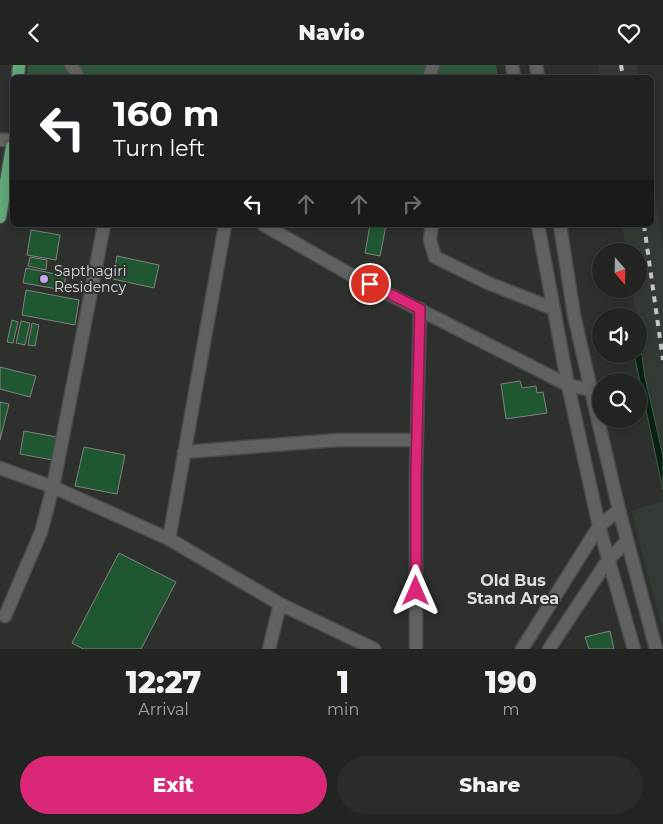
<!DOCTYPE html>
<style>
:root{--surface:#222422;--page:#2a2c2a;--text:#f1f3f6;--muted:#a2a4a5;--line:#3f4140;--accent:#db2777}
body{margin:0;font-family:Montserrat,sans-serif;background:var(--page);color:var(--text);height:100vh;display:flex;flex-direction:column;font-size:19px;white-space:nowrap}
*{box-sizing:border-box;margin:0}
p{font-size:16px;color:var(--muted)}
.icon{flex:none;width:28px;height:28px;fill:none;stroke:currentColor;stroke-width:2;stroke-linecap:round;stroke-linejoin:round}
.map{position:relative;height:584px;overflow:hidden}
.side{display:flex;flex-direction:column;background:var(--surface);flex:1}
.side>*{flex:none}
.top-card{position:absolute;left:10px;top:10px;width:644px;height:152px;border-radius:8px;box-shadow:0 2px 8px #0003,0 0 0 1px var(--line);background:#202124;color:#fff;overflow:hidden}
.needle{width:32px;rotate:160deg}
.fabs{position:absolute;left:592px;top:178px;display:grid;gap:10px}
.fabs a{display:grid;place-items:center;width:55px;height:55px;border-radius:50%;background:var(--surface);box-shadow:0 2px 8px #0003,0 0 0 1px var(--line);font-size:25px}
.pin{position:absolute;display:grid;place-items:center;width:42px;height:42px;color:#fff;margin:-21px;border:2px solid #fff;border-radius:50%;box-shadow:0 1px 5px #0007}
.me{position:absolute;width:55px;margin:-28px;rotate:0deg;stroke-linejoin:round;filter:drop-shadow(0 0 4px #0008)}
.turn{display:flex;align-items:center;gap:18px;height:105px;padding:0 20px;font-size:22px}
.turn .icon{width:65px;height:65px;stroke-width:2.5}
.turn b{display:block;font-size:35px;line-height:42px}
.lanes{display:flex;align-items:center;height:48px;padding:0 20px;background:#0003;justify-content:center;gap:25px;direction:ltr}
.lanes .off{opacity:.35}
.eta{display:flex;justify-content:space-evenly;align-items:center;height:85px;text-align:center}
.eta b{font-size:30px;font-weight:800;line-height:35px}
.action{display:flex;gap:10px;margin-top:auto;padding:10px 20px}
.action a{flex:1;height:58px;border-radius:30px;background:var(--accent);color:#fff;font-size:20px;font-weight:800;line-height:58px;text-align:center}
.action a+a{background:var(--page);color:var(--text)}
header{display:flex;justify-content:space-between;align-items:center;height:65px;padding:0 20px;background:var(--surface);font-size:22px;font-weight:800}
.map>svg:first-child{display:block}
</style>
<header><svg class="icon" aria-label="back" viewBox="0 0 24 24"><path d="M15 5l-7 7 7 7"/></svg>Navio<svg class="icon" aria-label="heart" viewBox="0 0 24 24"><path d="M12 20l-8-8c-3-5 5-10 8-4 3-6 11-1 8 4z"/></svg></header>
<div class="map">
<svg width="663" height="584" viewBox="0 0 663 584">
<rect width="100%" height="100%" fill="#2e302e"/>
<path fill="#333a34" d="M598 0H637L639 12H600Z
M651 99 663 183V391L645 312 639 270V251H636L632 224H639V186H626L622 160H651Z
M663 436V566L631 446Z"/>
<path fill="#32563b" d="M28 0H496L498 12H27Z"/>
<path fill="#06230f" stroke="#465b4d" d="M639 270 645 312 663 391V425L634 289H639Z"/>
<path fill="#1f5731" stroke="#808280" d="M370 160H386L380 191 365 188Z
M31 165 60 170 56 195 27 190Z
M117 191 159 200 154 223 113 214Z
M30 192 47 195 46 205 28 201Z
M26 203 66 211 63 225 23 218Z
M26 225 79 235 75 260 22 250Z
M12 255 18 257 13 278 7 277Z
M21 256 30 258 25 280 16 278Z
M32 258 39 260 35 281 28 280Z
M0 302 36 311 30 332 0 324Z
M520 316 522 323 536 321 537 328 543 327 547 348 506 354 501 319Z
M0 337 9 339 0 375Z
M24 366 62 373 58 396 20 389Z
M84 382 125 390 117 429 75 421Z
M119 488 176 517 141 584H83L72 578Z
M610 566 614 584H589L585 572Z"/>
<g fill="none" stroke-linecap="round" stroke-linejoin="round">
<defs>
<path id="minor" d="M71 0 79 12
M512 0 514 12
M536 0 538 12
M429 12 433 0
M0 75H12
M264 160 353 211 568 320 591 325
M432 160 430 175 435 192 488 218 554 244
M538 160 568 320 599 461 634 584
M560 160 574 250 591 325 619 445 656 584
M184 387 338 375H417
M0 403 53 422 169 474 280 539 374 584
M169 474 225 160
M5 551 41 467 53 422 104 160
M269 584 280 539
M416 584V410L420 244
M522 584 599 461 619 445
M549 584 608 495 627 476"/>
<path id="major" d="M18 12 19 0
M0 152 12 82"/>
</defs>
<use href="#minor" stroke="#4a4b4a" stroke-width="15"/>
<use href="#major" stroke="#4a4b4a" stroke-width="15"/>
<use href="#minor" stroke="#5f6260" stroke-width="12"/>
<use href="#major" stroke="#61a877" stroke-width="12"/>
<path stroke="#c4c6c4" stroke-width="4" stroke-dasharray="6 6" stroke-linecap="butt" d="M621 0 623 12
M644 160 663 295"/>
</g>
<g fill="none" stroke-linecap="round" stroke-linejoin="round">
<defs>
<path id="route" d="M370 219 420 244 416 410V526"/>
</defs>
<use href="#route" stroke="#8e194d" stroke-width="12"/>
<use href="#route" stroke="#db2777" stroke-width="9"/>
</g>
<circle fill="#c3a7f2" stroke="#2e302e" stroke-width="2" cx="44" cy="214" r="5"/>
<g text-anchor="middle" stroke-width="4" stroke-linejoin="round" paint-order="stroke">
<g font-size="14" fill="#dddedd" stroke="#2e302e" text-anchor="start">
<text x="54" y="211">Sapthagiri<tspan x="54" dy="16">Residency</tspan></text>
</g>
<g font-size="16" font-weight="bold" fill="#dddedd" stroke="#2e302e">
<text x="513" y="521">Old Bus<tspan x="513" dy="18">Stand Area</tspan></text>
</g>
</g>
</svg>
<div class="fabs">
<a><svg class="needle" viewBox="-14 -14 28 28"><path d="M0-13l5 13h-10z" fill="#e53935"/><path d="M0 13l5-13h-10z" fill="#a2a4a5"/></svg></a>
<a><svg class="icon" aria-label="sound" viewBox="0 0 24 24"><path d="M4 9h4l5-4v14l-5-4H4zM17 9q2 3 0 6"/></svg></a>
<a><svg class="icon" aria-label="search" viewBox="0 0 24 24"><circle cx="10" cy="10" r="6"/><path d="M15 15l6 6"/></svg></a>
</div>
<div class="pin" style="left:370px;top:219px;background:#d93025"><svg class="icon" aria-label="arrive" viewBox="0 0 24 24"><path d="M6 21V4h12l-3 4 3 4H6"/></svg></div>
<svg class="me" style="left:416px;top:526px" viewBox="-20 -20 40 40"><path d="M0-17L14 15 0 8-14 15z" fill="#db2777" stroke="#fff" stroke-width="4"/></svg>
<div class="top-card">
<div class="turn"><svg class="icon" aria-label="left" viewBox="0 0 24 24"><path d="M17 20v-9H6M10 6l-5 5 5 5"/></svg><div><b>160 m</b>Turn left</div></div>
<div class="lanes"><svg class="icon" aria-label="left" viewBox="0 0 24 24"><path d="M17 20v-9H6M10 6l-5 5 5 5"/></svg><svg class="icon off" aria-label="ahead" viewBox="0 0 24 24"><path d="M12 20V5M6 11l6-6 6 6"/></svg><svg class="icon off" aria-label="ahead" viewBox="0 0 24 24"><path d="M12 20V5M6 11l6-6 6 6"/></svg><svg class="icon off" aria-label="right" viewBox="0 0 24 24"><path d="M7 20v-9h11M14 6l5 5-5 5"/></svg></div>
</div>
</div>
<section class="side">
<div class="eta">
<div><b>12:27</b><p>Arrival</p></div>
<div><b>1</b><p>min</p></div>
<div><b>190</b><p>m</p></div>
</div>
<div class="action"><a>Exit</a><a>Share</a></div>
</section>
